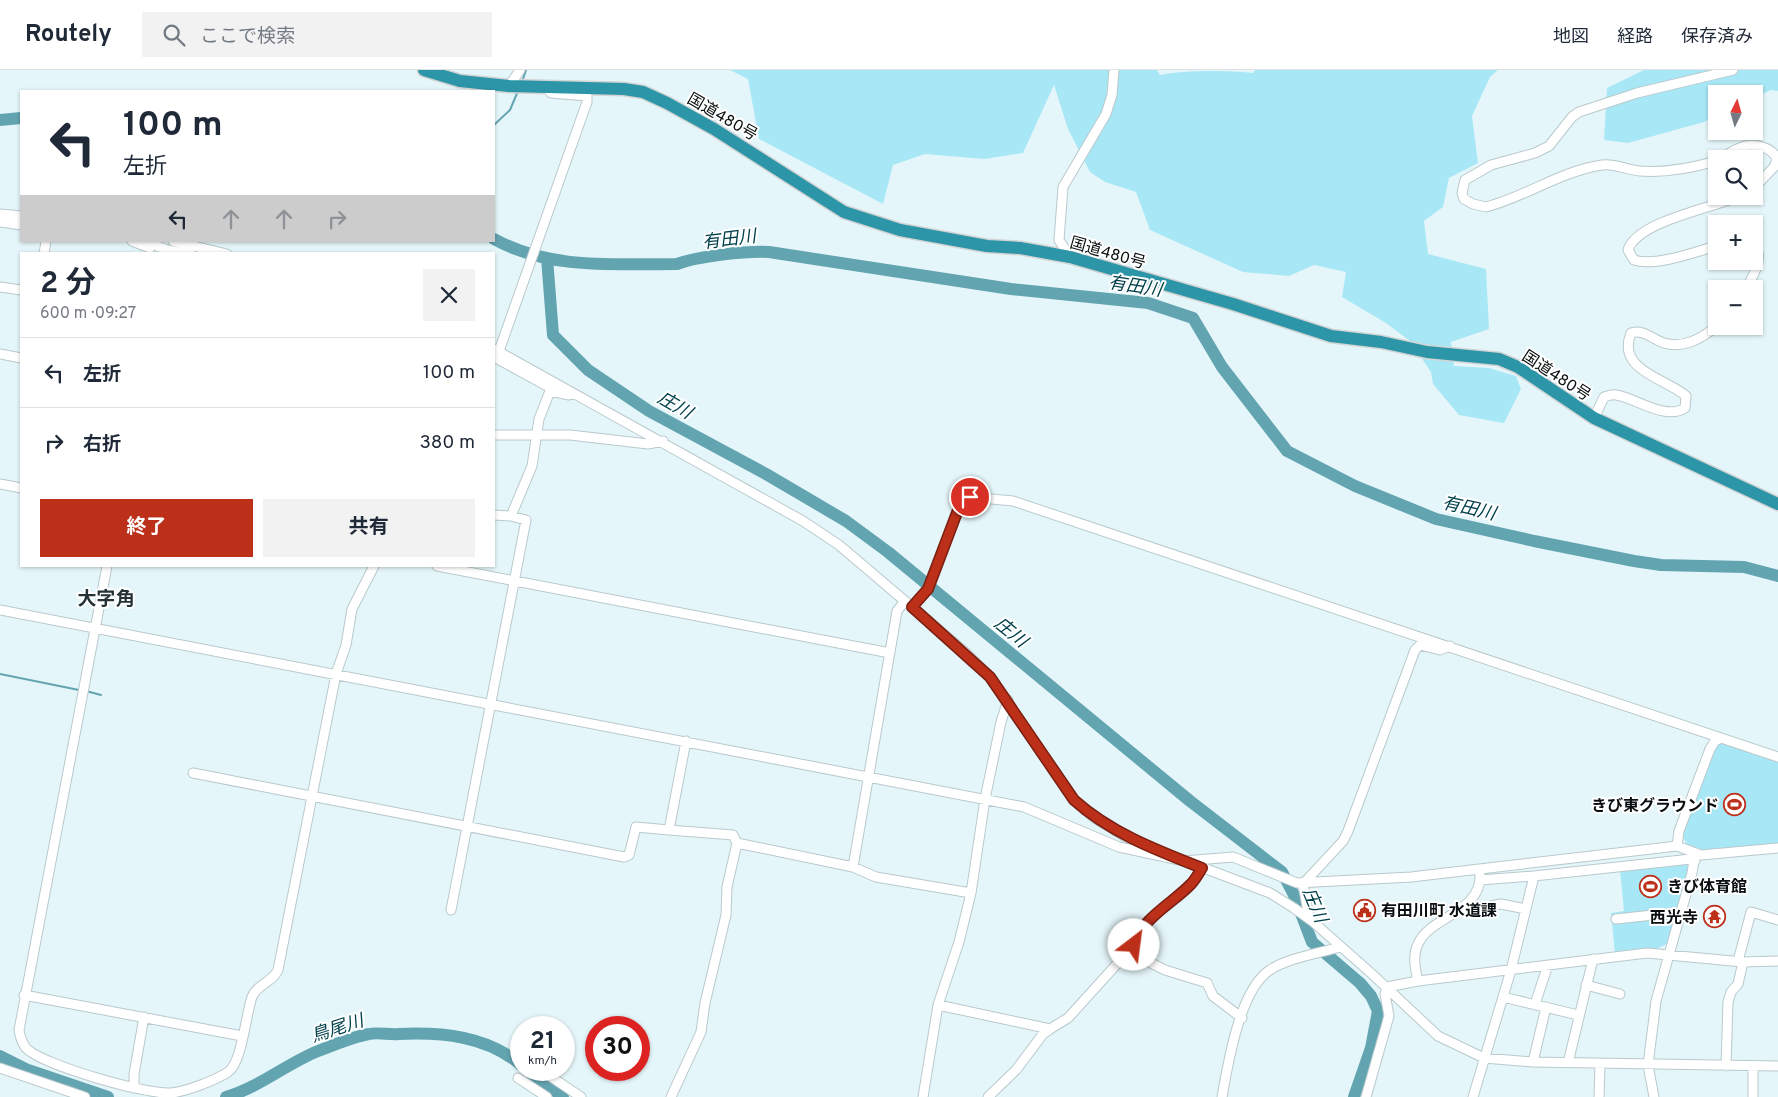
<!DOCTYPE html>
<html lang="ja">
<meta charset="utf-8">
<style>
:root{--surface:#fff;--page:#f2f2f3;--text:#1f2937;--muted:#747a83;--line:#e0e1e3;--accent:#bc301a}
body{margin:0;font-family:Overpass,"Noto Sans JP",sans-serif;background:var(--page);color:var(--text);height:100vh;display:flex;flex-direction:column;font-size:19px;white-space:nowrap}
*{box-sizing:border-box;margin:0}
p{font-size:16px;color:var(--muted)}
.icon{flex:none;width:28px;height:28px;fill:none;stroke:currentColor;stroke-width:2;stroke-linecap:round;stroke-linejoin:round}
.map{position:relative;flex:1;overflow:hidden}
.side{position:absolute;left:20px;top:182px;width:475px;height:315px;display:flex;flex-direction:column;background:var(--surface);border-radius:0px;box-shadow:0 1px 4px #0004}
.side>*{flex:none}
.guide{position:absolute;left:20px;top:20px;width:475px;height:152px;border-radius:0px;box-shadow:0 1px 4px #0004;background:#fff;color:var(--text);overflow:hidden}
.needle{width:32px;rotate:5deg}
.fabs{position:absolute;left:1708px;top:15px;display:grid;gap:10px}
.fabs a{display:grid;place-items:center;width:55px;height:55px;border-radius:0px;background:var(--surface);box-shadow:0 1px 4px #0004;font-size:25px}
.speed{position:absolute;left:510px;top:946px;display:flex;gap:10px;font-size:25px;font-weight:700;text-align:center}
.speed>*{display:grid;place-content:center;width:65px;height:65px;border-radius:50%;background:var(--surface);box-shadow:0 1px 4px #0004;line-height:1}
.speed small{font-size:12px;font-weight:400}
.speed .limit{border:8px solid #d22;background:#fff;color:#111}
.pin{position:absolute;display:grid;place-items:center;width:42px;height:42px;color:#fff;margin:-21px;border:2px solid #fff;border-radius:50%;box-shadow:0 1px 5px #0007}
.me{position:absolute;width:55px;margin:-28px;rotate:30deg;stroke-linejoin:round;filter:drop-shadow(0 0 4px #0008)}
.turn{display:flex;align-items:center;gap:18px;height:105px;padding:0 20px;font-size:22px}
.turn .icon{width:65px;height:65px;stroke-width:2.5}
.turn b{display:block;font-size:35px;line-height:42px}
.lanes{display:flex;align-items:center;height:48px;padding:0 20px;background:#0003;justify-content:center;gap:25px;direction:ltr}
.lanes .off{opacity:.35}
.round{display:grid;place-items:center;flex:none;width:52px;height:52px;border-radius:0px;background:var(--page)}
.summary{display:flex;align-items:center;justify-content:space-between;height:85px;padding:0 20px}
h1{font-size:30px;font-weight:700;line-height:38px}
.action{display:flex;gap:10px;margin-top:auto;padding:10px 20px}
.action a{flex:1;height:58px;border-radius:0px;background:var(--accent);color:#fff;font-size:20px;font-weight:700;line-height:58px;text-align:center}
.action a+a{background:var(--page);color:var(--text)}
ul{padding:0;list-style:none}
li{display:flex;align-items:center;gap:15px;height:70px;padding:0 20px;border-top:1px solid var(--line)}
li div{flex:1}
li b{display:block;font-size:19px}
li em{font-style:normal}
header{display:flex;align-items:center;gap:30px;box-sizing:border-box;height:70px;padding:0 25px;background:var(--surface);border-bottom:1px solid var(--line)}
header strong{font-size:24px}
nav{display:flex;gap:28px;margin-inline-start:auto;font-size:18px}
.search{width:350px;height:45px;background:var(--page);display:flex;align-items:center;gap:12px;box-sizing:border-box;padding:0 18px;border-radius:0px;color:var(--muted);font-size:19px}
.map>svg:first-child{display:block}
</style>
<header>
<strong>Routely</strong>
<div class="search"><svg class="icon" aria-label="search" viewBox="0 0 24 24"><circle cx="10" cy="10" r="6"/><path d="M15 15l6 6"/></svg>ここで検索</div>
<nav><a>地図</a><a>経路</a><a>保存済み</a></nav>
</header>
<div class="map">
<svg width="1778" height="1027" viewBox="0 0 1778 1027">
<rect width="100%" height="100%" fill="#e5f6fa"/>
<path fill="#a8e8f6" d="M730 0H1157L1160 5C1183 0 1229 0 1253 3L1255 0H1498L1490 7 1472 46 1478 93 1449 108 1443 137 1424 151 1428 184 1486 199 1489 259 1451 272 1454 296 1489 298 1516 306 1521 319 1504 353 1459 345 1433 314 1431 302 1410 271 1386 253 1342 227 1346 202 1314 195 1289 206 1243 202 1150 160 1136 122 1105 112 1090 102 1068 59 1054 15 1023 83 984 89 925 84 893 95 883 134 759 69 748 9Z
M1644 0H1778V21L1771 20 1754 28V24H1716V46L1704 52 1628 73 1604 70 1607 18Z
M1721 672 1778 689V776C1758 778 1721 785 1703 782 1690 781 1682 771 1682 759L1715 676Z
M1684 792 1689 797 1667 874 1656 879 1615 883 1611 843 1624 841 1620 800Z"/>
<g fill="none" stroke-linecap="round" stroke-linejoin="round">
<path stroke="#63a4b1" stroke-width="2" d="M522 12 526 0
M494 55 510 40 518 21
M0 604 79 620
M86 621 101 625"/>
<path stroke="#63a4b1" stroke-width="12" d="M0 50 21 48
M494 169C550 200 614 194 677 194 699 186 745 181 769 182L1011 219 1148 233 1193 248 1222 297 1287 381 1355 416 1436 449 1534 471 1634 491 1661 495 1744 497 1778 506
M547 188 553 265 588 300 649 341 766 404 846 451 888 482 1190 731 1282 802 1294 825 1312 872 1360 913 1371 926 1378 941 1371 978 1354 1027
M0 986 28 1000 108 1027
M527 1000 563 1027
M226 1027C260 1017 286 994 318 981 334 975 352 967 369 964 378 962 389 965 399 964 442 962 487 966 521 995"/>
<defs>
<path id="minor" d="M509 16 520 0
M1720 89C1727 85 1734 79 1742 77 1753 73 1774 77 1777 90L1774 97 1754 118
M1716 91C1692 98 1665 103 1640 101 1627 100 1614 93 1602 95 1561 101 1525 127 1486 137L1473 134 1464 129 1462 123 1465 110 1491 95 1535 83 1549 76 1572 47 1579 42 1637 23 1733 0
M0 144 21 146
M0 152 21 155
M132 171 150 178
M145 171 167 180 191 184
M173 171 227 184
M1716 176C1695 182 1655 197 1634 190L1628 180C1637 151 1714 138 1739 126
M44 184 46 171
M1070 187 1059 170 1063 117 1106 44 1112 25 1114 0
M0 217 21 220
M1746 219C1753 206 1765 187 1754 174
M494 279 803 451 839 475 966 583 990 607 1074 730 1093 747 1126 767 1167 784
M499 281 587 32V26L551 23 546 17
M0 284 21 288
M494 287 549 317 550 321
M1594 348 1604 327C1607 326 1612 324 1616 325 1634 327 1665 351 1685 338L1686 326C1665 308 1616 300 1631 263 1644 259 1652 269 1664 273 1684 279 1702 268 1717 256
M494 365H570L648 374 663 371
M0 414 21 418
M494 445 511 446 532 396 539 349 550 321 569 325 573 323
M107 496 19 960C20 966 22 973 26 978 42 995 147 1025 171 1023 185 1022 216 1010 228 1002 242 993 246 943 252 927 257 914 272 913 278 900L336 604 346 575 352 539 374 496
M437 496 890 583
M912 537 928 519 961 432 970 427 1013 431 1778 687
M0 540 1024 737 1119 777 1184 791 1233 787 1297 813 1411 807 1677 776
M1721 668 1715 671 1710 679 1679 761 1677 776 1701 785 1778 778
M193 703 624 787 629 785 636 757 669 760
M737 773 853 797 876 807 971 823
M1188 792 1270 823 1294 838 1312 851 1372 904 1438 966 1484 988 1533 992 1778 996
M853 797 897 541 905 531
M1480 810 1534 806 1691 789 1695 791
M1467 834 1477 839 1501 834 1526 839
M451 840 526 450 511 446
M1309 848 1303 814 1343 771 1348 761 1415 580 1420 575 1440 580 1450 576
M1616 849 1681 842
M1134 880 1135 885 1165 900 1207 913 1213 926 1242 948
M1738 891 1751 842 1778 850
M1418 911C1415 898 1412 884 1419 872 1432 846 1482 842 1480 804
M1586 915 1620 924
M1387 917 1418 911 1647 883 1743 892
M24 925 242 966
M1503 927 1578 945
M1535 934 1548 895
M938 935 1050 959 1068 948 1126 884 1134 880C1137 849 1172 834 1191 814 1196 810 1199 803 1202 798
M1533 992 1546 937
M1568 993 1593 889
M1726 996 1728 932 1731 922 1738 914 1743 892 1778 891
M0 998 85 1027
M541 1000 581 1027
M518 1008 547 1027
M134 1018V1004L144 947
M671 1027 701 962 705 933 726 845 727 817 737 773 733 765 669 760 686 671
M923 1027 938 935 959 872 971 823 985 729 1001 652 1008 630
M988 1027 1016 1000 1043 964 1050 959
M1222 1027C1228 993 1240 919 1270 900 1288 888 1320 883 1340 877
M1366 1027 1389 946 1385 924 1387 917
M1473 1027 1511 900 1534 806
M1599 1027 1600 994
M1654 1027 1648 995 1656 931 1692 803 1695 784
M1753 1027V996"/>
<path id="highway" d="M424 0 460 11 509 16 624 19 643 22 667 33 714 59 844 142 900 160 987 176 1020 178 1070 187 1233 234 1331 266 1381 272 1427 282 1499 289 1518 297 1594 348 1778 434"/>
</defs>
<use href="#minor" stroke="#b9c9cd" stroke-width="11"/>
<use href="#highway" stroke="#d3d4d4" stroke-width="15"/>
<use href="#minor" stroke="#fff" stroke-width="9"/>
<use href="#highway" stroke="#2c96a8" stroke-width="12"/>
</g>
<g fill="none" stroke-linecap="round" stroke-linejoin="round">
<defs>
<path id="route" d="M970 427 961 432 928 519 912 537 990 607 1074 730C1111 763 1156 780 1202 798 1199 803 1195 810 1191 814 1172 834 1143 847 1134 875"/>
</defs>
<use href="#route" stroke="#7a1f11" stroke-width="12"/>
<use href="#route" stroke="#bc301a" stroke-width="9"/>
</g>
<defs>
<symbol id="stadium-ring" viewBox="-11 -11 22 22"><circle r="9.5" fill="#fff" stroke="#bc301a" stroke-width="1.5"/><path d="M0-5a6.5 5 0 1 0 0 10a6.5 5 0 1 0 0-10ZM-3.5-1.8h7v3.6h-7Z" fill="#bc301a"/></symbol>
<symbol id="civic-ring" viewBox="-11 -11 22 22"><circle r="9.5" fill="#fff" stroke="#bc301a" stroke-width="1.5"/><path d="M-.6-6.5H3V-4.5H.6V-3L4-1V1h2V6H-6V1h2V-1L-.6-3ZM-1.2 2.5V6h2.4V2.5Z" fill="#bc301a"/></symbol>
<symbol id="temple-ring" viewBox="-11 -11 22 22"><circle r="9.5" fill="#fff" stroke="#bc301a" stroke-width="1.5"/><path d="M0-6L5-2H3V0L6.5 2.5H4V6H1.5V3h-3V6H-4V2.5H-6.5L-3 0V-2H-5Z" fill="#bc301a"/></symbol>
</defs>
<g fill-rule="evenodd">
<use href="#stadium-ring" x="1722" y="722" width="25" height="25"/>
<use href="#stadium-ring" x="1638" y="804" width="25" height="25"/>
<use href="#civic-ring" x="1352" y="828" width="25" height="25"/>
<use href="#temple-ring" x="1702" y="834" width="25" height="25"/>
</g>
<g text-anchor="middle" stroke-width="4" stroke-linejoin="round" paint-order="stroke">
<g font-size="16" fill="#0a1011" stroke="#fff">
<text transform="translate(723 46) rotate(30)" y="6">国道480号</text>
<text transform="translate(1108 182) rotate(16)" y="6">国道480号</text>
<text transform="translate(1557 305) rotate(33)" y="6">国道480号</text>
</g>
<g font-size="16" font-weight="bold" fill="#0a1011" stroke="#fff" text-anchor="end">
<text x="1719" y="741">きび東グラウンド</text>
<text x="1667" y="822" text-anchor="start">きび体育館</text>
<text x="1381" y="846" text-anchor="start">有田川町 水道課</text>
<text x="1698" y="853">西光寺</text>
</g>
<g font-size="18" font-style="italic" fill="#01414b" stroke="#fff">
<text transform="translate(729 169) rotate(-7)" y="6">有田川</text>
<text transform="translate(1135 216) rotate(9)" y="6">有田川</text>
<text transform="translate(675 335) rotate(30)" y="6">庄川</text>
<text transform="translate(1469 438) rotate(13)" y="6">有田川</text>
<text transform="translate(1011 562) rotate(39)" y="6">庄川</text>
<text transform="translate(1315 835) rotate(67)" y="6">庄川</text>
<text transform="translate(337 958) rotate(-18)" y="6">鳥尾川</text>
</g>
<g font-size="19" font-weight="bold" fill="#253336" stroke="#fff">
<text x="106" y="535">大字角</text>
</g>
</g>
</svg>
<div class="fabs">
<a><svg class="needle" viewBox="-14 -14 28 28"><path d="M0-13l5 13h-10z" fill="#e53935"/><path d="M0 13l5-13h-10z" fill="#747a83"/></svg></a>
<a><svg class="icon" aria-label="search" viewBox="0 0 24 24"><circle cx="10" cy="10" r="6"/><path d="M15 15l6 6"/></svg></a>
<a>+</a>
<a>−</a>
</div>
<div class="speed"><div>21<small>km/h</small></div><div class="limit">30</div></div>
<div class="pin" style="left:970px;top:427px;background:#d93025"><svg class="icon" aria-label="arrive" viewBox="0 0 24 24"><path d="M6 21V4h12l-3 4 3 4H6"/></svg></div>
<svg class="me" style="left:1134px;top:875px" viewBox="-20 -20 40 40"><circle r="19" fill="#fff"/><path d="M0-13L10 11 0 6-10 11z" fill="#bc301a"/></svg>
<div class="guide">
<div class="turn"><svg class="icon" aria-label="left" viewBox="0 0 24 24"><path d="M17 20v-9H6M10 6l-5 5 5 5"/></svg><div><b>100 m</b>左折</div></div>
<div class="lanes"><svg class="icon" aria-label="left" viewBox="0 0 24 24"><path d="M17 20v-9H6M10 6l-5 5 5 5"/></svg><svg class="icon off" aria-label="ahead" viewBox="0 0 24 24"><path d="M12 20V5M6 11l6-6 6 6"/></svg><svg class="icon off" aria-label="ahead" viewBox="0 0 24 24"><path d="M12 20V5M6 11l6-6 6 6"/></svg><svg class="icon off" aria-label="right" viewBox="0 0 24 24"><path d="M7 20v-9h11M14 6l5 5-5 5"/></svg></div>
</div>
<section class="side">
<div class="summary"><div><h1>2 分</h1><p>600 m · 09:27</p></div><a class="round"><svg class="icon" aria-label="close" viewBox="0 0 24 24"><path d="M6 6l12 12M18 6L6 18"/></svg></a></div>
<ul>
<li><svg class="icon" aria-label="left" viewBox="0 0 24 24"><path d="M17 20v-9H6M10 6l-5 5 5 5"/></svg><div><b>左折</b></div><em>100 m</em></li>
<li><svg class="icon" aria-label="right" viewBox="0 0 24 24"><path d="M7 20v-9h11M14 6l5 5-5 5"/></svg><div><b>右折</b></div><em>380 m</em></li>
</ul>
<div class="action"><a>終了</a><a>共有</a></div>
</section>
</div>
